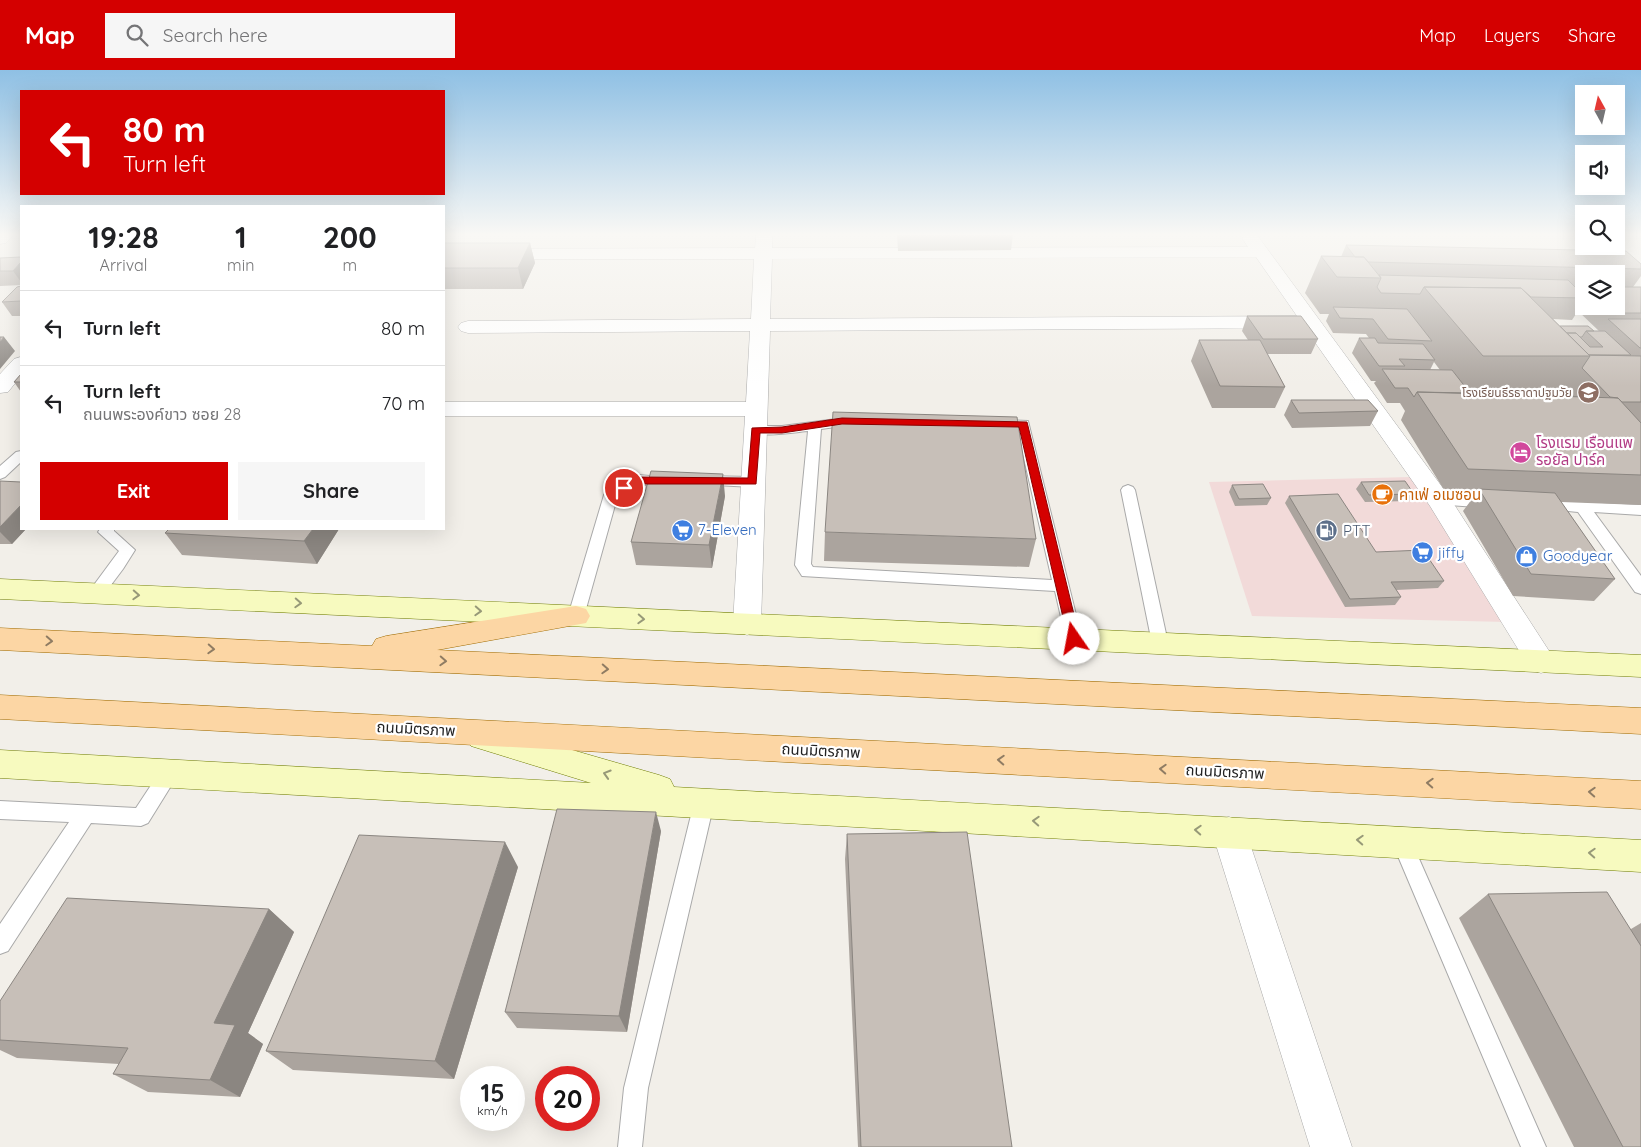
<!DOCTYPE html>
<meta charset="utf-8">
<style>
:root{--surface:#fff;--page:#f6f6f6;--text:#202124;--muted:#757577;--line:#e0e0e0;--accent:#d40000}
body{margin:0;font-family:Quicksand,"Noto Sans Thai",sans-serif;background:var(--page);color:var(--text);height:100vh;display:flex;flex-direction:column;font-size:19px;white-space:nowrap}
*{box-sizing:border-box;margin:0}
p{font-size:16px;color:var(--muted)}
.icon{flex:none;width:28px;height:28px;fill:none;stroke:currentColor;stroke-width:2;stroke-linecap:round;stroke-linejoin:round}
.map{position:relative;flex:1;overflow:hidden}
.panel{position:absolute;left:20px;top:135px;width:425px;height:325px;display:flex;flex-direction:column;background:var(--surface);border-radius:0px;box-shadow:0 5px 20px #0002}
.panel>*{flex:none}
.banner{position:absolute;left:20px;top:20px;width:425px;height:105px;border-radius:0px;box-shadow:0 5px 20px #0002;background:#d40000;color:#fff;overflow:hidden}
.needle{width:32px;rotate:352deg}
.buttons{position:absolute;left:1575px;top:15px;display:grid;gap:10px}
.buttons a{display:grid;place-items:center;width:50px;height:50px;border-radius:0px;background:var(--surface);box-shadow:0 5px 20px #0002;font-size:25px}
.speed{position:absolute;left:460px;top:996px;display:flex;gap:10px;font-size:25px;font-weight:700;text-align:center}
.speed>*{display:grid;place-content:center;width:65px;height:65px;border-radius:50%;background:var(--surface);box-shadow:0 5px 20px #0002;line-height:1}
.speed small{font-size:12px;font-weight:400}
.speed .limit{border:8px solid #d22;background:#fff;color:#111}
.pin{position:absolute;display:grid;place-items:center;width:42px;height:42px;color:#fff;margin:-21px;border:2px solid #fff;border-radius:50%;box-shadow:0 1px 5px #0007}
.me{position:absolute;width:55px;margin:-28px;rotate:348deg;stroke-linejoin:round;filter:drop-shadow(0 0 4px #0008)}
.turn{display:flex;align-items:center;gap:18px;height:105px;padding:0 20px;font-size:22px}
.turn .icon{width:65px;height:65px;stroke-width:2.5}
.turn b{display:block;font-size:35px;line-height:42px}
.eta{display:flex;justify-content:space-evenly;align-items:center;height:85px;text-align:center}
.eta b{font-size:30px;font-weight:700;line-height:35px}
.primary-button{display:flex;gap:10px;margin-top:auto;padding:10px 20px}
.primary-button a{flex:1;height:58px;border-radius:0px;background:var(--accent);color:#fff;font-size:20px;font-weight:700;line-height:58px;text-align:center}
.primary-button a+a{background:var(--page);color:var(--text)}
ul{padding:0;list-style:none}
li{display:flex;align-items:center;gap:15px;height:75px;padding:0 20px;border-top:1px solid var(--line)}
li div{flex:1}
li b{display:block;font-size:19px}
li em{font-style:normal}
header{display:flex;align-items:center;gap:30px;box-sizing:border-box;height:70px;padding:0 25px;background:var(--accent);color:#fff}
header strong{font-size:24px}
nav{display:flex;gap:28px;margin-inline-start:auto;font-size:18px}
.search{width:350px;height:45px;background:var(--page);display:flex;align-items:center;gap:12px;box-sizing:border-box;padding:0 18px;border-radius:0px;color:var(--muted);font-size:19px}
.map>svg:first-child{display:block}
</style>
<header>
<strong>Map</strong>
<div class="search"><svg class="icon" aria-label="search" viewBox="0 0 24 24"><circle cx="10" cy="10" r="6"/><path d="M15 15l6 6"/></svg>Search here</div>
<nav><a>Map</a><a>Layers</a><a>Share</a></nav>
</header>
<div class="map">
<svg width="1641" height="1077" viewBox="0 0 1641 1077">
<rect width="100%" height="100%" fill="#f2efe9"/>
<path fill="#f2dad9" d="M1411 407 1507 552 1252 546 1209 412Z"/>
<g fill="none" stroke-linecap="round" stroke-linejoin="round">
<defs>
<path id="service" d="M852 347 859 351 857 354 821 359 811 494 813 497 1052 510 1017 358H997L990 354 997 350 1028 351 1082 569 1080 574 1074 575 1068 574 1066 569 1055 521 802 506 795 495 808 361C796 362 756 369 748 360L755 356H782Z
M21 381V392L5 407 0 409V396L16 382Z
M638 405 674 408 676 411 674 414 640 415 617 428 584 546 582 550 576 552 570 550 568 546 604 425 606 422Z
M701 406 753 407 758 409 760 412 758 415 753 417 696 414 694 411 696 408Z
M1128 415 1133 417 1135 420 1168 573 1166 578 1160 579 1154 578 1152 573 1121 420 1123 417Z
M1439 426 1491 428 1496 430 1498 433 1496 436 1491 438 1434 434 1432 431 1434 428Z
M1543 430 1641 435V445L1594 442 1641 506V524L1635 522 1578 442 1538 438 1536 435 1538 432Z
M100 459H114V461L135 480 123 499 102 527 96 529 90 527 88 523 119 481 98 462Z
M170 695 177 697 179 703 148 753 141 756 91 753 8 881 0 884V854L69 752 0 749V731L136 738 163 697Z
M704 724 711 727 714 733 648 1018 642 1077H618L624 1018 694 733 697 727Z
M1402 763 1409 766 1546 1077H1521L1392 772 1395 766Z"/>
<path id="minor" d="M0 165H13L6 173 0 174Z
M756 165H772V178L1248 177 1242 168 1245 165H1257L1448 425 1551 584 1555 592 1551 600 1541 603 1531 600 1430 436 1305 258 770 261 761 554 757 561 747 565 737 561 733 554 745 346H444V332H746L750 261 468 263 461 261 458 257 461 253 468 251 751 249 754 189H444V179L755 178ZM1256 187 1297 246 770 249 772 189Z
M21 287V306L8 322 0 323V304L14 289Z
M1229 747 1241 751 1246 762 1352 1077H1310L1212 762 1217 751Z"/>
<path id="secondary" d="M0 509 1641 585V607L0 529Z
M482 654 659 705 670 709 674 717 1641 770V802L0 708V680L591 713 471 676 466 667 471 658Z"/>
<path id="primary" d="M576 536 586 539 590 546 586 553 437 580 1641 638V664L0 580V558L372 576 376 569 386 566Z
M0 625 1641 711V739L0 649Z"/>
</defs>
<use href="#service" stroke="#a9a9a9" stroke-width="2"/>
<use href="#minor" stroke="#a9a9a9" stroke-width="1"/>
<use href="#secondary" stroke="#707d05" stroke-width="1"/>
<use href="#primary" stroke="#a06b00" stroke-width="1"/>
<use href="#service" fill="#fff" fill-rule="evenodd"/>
<use href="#minor" fill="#fff" fill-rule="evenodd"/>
<use href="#secondary" fill="#f7fabf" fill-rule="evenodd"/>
<use href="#primary" fill="#fcd6a4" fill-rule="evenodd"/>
</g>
<path fill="#aba49e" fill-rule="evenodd" d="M897 165H1013L1011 180 898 181Z
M444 173H530L535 193 523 219H444Z
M1346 175 1641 194V206L1633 217H1641V435L1561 432 1615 509 1594 531 1513 526 1463 441 1472 429 1449 428 1401 350 1405 341 1400 333H1387L1374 313 1376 311H1371L1352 283 1359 268H1369L1366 264 1333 263 1326 251 1329 244H1320L1305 223 1321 186 1341 187ZM1584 204H1616V236H1584V225H1583L1576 218 1584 219ZM1578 241 1599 261H1594L1560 256 1553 249 1572 250ZM1434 292 1440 300H1430ZM1566 319 1572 326 1519 325H1563Z
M21 187V215L0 216V188Z
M21 216V246H12L2 232Z
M1247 246 1318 269 1311 284H1267L1285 317 1275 338H1212L1191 291 1199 270H1248L1242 261Z
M21 304V322L14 312Z
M1291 330 1378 341 1370 356 1292 358 1284 345Z
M0 411 21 459H26L12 474H0Z
M1361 412 1414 424 1409 431 1365 432 1356 419Z
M1232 415 1271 428 1267 435 1235 436 1229 422Z
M725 426 712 498 636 495 631 472Z
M1289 426 1376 482 1444 511 1438 518 1396 520 1401 527 1395 535 1345 537 1285 433Z
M339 459 317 494 182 485 165 463Z
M825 462 1036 469 1029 497 824 491Z
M661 761 627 962 517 958 505 942Z
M847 764 1012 1077H858L845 789Z
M518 797 454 1009 293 1000 266 981Z
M1488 824 1631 859 1641 853V1077H1574L1459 848Z
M269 839 294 862 248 963 263 974 240 1027 148 1022 113 1004 119 994 17 988 0 980V931Z"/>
<path fill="#8b8681" d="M530 173 535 193 523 219 518 198Z
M21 192V212L13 201Z
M4 267 15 281 0 299V272Z
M723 404 725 426 712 498 709 475Z
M21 435V459H26L12 474 0 462V457Z
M313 459H339L317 494 304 471Z
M656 742 661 761 627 962 619 946Z
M505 772 518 797 454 1009 435 991Z
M269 839 294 862 248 963 263 974 240 1027 210 1010 214 953Z"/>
<path fill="#c7bfb8" stroke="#8b8681" d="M444 173H530L518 198H444Z
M1346 175 1626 181 1641 194V199L1368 192 1364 187H1355Z
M1321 186 1364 187 1381 208 1337 207Z
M21 187V192L13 201H0V188Z
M1379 205 1568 210 1584 226V228L1531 227 1521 218 1424 217 1420 224 1381 223 1377 217 1381 208Z
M21 216V231L2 232 17 217Z
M1424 217 1521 218 1590 286H1483Z
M1616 217H1641V243H1618L1610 236H1616Z
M1333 237 1407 239 1432 271 1388 269 1373 249 1340 248Z
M1247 246H1301L1318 269H1263Z
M1608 249H1641V278H1640Z
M1560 256H1588L1594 261H1586L1582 267H1580L1576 263H1567Z
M1586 261H1605L1631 285H1589L1567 263H1576L1590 277H1603Z
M0 267H4L0 272Z
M1359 268H1375L1378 273 1423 274 1435 290 1399 289 1405 296H1379Z
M1199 270H1260L1285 317 1220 316Z
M1589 285 1641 286V332H1622L1618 328 1610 327 1582 298 1590 286Z
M1382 299 1452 300 1470 323 1417 322 1414 327 1408 318H1395Z
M21 304V312H14Z
M1417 322 1618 328 1641 353V405L1468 399Z
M1291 330H1368L1378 341 1299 343Z
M833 342 1017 347 1036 469 825 462Z
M651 401 723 404 709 475 631 472Z
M0 411 21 412V435L0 457Z
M1405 411 1414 424 1369 425 1361 412Z
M1263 414 1271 428 1239 429 1232 415Z
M1479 419 1555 423 1615 509 1531 504Z
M1338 424 1376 482 1423 480 1444 511 1391 512 1401 527 1350 529 1289 426Z
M169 459H313L304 471 165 463Z
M557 739 656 742 619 946 505 942Z
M967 762 1012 1077H861L847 764Z
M359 765 505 772 435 991 266 981Z
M1607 822 1641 876V1077H1623L1488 824Z
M67 828 269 839 214 953 235 955 210 1010 113 1004 128 978 0 970V931Z"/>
<defs><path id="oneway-chevron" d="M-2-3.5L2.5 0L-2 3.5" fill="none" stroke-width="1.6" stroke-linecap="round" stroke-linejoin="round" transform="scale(1.25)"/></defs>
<g stroke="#979978">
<use href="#oneway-chevron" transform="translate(136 525) rotate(3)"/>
<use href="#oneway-chevron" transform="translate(298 533) rotate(3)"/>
<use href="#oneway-chevron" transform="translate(478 541) rotate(3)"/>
<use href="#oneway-chevron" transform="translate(641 549) rotate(3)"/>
<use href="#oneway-chevron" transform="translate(607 704) rotate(-163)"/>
<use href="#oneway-chevron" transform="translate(1036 751) rotate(-177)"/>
<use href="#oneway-chevron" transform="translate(1198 760) rotate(-177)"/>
<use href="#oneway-chevron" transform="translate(1360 770) rotate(-177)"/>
<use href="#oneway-chevron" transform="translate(1592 783) rotate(-177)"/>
</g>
<g stroke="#8f7c63">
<use href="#oneway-chevron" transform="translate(49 571) rotate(3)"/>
<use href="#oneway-chevron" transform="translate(211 579) rotate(3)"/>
<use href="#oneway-chevron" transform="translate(443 591) rotate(3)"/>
<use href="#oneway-chevron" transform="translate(605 599) rotate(3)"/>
<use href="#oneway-chevron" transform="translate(1001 690) rotate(-177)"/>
<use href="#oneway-chevron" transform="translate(1163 699) rotate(-177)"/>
<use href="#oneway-chevron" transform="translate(1430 713) rotate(-177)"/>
<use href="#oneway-chevron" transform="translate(1592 722) rotate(-177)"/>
</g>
<linearGradient id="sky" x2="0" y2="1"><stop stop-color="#8fc0e4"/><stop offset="0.52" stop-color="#f9f8f5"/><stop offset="1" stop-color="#f9f8f5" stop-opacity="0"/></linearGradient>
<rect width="1641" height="316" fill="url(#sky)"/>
<path fill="#d40000" stroke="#8a0000" d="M842 348 1027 352 1080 569 1078 573H1070L1068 569 1019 357 842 354 782 363H760L756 414H640L624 421 619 418 638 407 748 408 752 358 782 357Z"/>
<defs>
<symbol id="school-disc" viewBox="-11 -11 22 22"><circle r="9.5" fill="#8d6e63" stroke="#fff"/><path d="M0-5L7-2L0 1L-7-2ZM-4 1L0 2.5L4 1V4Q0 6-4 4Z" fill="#fff"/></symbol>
<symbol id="hotel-disc" viewBox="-11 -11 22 22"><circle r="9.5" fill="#d1479c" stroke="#fff"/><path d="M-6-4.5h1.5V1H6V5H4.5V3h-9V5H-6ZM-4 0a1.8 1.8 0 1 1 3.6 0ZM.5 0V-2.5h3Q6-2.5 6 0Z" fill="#fff"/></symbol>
<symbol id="cafe-disc" viewBox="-11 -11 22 22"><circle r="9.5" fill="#e8710a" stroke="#fff"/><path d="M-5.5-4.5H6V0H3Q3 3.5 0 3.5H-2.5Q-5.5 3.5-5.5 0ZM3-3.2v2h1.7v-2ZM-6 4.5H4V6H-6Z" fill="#fff"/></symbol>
<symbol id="supermarket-disc" viewBox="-11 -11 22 22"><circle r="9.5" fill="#3f7fe0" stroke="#fff"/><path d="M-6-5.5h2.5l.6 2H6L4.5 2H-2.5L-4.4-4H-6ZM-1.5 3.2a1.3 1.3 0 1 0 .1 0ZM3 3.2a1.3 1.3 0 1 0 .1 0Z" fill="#fff"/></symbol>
<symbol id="fuel-disc" viewBox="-11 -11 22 22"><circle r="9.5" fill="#5c6f8a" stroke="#fff"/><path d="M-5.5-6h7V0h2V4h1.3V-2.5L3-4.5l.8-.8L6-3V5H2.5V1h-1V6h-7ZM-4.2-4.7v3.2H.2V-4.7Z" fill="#fff"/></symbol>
<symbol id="shop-disc" viewBox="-11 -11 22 22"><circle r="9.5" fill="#3f7fe0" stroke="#fff"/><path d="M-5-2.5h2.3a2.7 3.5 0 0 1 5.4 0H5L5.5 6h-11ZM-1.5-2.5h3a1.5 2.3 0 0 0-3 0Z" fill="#fff"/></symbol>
</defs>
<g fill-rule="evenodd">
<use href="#school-disc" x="1576" y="310" width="25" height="25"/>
<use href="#hotel-disc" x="1508" y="370" width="25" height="25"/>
<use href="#cafe-disc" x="1370" y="412" width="25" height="25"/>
<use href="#supermarket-disc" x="670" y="448" width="25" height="25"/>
<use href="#fuel-disc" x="1314" y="448" width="25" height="25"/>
<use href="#supermarket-disc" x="1410" y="470" width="25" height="25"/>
<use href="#shop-disc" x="1514" y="474" width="25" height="25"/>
</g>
<g text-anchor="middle" stroke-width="4.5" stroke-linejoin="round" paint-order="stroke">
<g font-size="12" fill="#785e54" stroke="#fff" text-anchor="end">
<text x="1572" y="327">โรงเรียนธีรธาดาปฐมวัย</text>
</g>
<g font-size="15" fill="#b23c85" stroke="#fff" text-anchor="start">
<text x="1536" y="378">โรงแรม เรือนแพ<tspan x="1536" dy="17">รอยัล ปาร์ค</tspan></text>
</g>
<g font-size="15" fill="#c56008" stroke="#fff" text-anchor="start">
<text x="1399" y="430">คาเฟ่ อเมซอน</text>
</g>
<g font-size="15" fill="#366cbe" stroke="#fff" text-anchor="start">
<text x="698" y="465">7-Eleven</text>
<text x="1438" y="488">jiffy</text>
<text x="1543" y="491">Goodyear</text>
</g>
<g font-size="15" fill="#4e5e75" stroke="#fff" text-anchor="start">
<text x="1343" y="466">PTT</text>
</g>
<g font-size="15" fill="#222" stroke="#fff">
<text transform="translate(416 659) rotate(3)" y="5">ถนนมิตรภาพ</text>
<text transform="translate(821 681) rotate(3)" y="5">ถนนมิตรภาพ</text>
<text transform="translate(1225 702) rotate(3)" y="5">ถนนมิตรภาพ</text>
</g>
</g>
</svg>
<div class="buttons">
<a><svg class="needle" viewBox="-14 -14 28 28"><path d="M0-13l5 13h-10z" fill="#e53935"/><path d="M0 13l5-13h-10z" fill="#757577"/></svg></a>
<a><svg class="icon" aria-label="sound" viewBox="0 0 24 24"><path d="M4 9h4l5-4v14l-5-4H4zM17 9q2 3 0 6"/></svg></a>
<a><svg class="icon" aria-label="search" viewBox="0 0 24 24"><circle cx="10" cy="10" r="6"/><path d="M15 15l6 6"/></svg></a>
<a><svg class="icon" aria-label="layers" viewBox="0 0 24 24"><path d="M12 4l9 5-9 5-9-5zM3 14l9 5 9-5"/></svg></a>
</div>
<div class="speed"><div>15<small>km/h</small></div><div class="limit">20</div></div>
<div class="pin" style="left:624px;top:418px;background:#d93025"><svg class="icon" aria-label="arrive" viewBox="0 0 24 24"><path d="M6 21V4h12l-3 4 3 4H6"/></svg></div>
<svg class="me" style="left:1074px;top:569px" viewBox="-20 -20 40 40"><circle r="19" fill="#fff"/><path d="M0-13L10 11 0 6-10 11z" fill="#d40000"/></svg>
<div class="banner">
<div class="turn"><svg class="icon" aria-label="left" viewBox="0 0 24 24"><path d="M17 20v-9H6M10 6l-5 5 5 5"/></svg><div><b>80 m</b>Turn left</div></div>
</div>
<section class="panel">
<div class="eta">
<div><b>19:28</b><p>Arrival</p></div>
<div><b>1</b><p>min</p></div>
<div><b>200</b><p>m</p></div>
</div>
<ul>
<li><svg class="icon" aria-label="left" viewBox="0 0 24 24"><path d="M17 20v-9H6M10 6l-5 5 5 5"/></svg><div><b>Turn left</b></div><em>80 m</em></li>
<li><svg class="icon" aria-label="left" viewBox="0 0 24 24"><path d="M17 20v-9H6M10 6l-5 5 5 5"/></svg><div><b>Turn left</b><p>ถนนพระองค์ขาว ซอย 28</p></div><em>70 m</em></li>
</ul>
<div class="primary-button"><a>Exit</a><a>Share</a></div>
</section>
</div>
